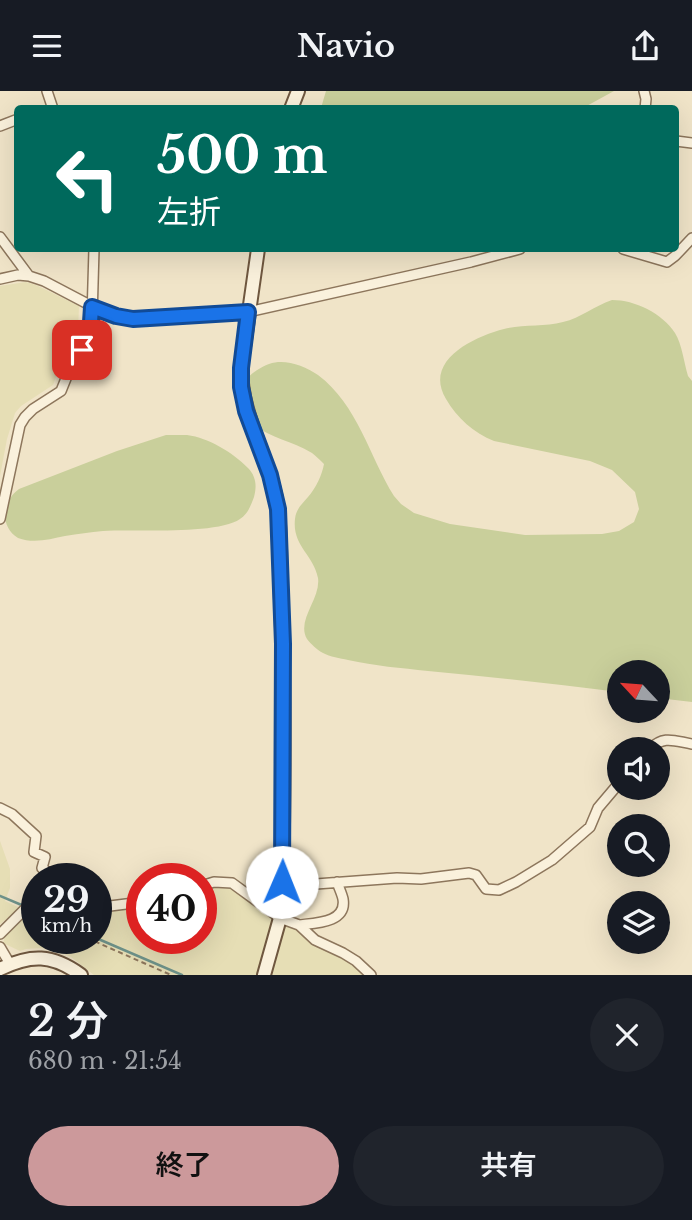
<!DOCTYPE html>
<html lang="ja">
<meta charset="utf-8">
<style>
:root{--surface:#171b24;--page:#20242c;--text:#f1f3f6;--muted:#9ea1a6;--accent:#cc999b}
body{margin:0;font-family:"Libre Baskerville","Noto Sans JP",serif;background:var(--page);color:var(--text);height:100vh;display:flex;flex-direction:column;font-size:26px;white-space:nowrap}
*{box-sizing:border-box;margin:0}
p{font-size:23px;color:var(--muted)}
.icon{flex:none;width:38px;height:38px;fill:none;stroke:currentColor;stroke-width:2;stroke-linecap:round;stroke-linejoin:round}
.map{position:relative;height:884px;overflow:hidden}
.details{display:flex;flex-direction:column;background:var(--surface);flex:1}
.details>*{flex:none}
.banner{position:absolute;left:14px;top:14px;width:665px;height:147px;border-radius:7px;box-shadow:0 7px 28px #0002;background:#00695c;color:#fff;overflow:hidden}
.needle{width:46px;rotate:296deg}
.tools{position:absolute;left:607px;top:569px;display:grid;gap:14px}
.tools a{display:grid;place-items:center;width:63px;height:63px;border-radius:50%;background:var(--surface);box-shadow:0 7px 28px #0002;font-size:35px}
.speed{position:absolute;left:21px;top:772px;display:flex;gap:14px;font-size:35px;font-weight:700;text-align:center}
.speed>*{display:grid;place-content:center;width:91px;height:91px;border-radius:50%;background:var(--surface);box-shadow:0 7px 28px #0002;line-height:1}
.speed small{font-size:18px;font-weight:400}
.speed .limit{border:10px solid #d22;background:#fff;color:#111}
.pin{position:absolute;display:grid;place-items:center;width:60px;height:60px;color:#fff;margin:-30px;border-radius:14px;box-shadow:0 4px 10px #0006}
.me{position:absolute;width:77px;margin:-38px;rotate:1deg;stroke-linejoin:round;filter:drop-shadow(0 0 5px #0008)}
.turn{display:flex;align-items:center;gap:24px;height:147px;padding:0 28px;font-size:32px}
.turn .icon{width:91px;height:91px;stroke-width:2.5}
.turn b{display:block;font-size:49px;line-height:60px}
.round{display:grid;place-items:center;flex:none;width:74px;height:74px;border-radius:37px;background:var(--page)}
.head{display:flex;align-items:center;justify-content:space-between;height:119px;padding:0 28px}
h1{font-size:42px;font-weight:600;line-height:52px}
.cta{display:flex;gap:14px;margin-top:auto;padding:14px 28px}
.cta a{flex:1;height:80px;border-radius:42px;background:var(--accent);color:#111;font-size:28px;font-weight:600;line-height:80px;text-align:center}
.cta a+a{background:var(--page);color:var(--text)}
header{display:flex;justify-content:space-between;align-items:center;height:91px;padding:0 28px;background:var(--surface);font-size:32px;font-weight:600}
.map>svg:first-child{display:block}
</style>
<header><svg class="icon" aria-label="menu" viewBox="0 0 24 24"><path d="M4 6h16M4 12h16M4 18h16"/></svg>Navio<svg class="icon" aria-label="share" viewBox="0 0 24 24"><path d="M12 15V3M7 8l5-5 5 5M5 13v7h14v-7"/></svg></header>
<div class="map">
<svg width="692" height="884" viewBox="0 0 692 884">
<rect width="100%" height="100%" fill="#f0e4c8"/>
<path fill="#e6deb5" d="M26 191 36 194 79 215 78 240 76 251 61 272 53 294 21 315 15 322 7 348 0 385V195Z
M0 750 10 778V797L5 810 20 817 0 833Z
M230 794 296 837 307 849 340 864 363 880 366 884H94L71 866 60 861 42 857 26 858 20 860 3 852 6 842 22 824 37 815V847H96V817L142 814V847H201V798L212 795Z"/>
<path fill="#c9cf9b" d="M326 0H614L583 17H321Z
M612 209C635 209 662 222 675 242 682 253 684 272 688 285L692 290V611L658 607V581H620L619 601C556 593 492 586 428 580 401 577 375 575 348 569 340 567 330 566 323 562 317 559 311 553 307 548 296 529 321 508 318 487 313 463 292 455 295 428 296 418 302 413 308 406 316 397 322 384 324 373 320 369 316 365 312 362 287 347 263 347 243 323 225 301 256 273 278 271 291 270 307 276 318 284 358 314 369 365 394 405L401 413 414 422 450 433 525 444 602 443 619 440 634 431 639 418 635 401 612 379 590 370 494 350C474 342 457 327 446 308 423 270 473 246 504 238 523 233 544 236 563 231 581 227 594 215 612 209Z
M166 344C173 344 180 344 187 344 209 347 232 361 248 377 256 385 257 395 254 406 251 414 248 423 240 428 217 444 134 438 103 440 90 441 78 443 65 445 50 448 34 453 18 447 0 436 1 411 19 398L117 360Z"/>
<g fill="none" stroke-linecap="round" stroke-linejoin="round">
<path stroke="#6f938a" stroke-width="2.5" d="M0 805 24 815
M96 847 182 884"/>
<defs>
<path id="street" d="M47 0 53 18
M644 0 646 8 645 18
M0 35 18 28
M676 50 692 52
M0 146 29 185
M623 158 667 171 675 165 692 147
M0 188 18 184 29 185 44 190 103 221 133 228 248 221 471 171 520 158
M91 261 94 158
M0 428 20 334 25 326 33 318 61 300 73 270 90 246
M650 658C664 644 674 650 692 653
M0 717 12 723 36 745 34 761 45 766 42 777 49 782 46 788
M49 782 59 788
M282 791 316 793 397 787 421 788 469 782 476 784 486 798 499 799 516 791 552 769 590 736 598 717 620 691
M201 795 214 791 232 792 280 827 299 834 315 849 343 862 356 870 371 884
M96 814 110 815 142 811
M299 834C315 832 347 832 343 808 342 803 339 797 337 791
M0 843 26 817 37 812
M0 856 10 873"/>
<path id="secondary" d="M291 18 298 0
M258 158 241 277C241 328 272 370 278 420 281 450 280 480 281 510 285 604 284 697 282 791L280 827 264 884
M0 878C31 863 52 863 81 884"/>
</defs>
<use href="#street" stroke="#8d765c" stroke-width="12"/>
<use href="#secondary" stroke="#6f573f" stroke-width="16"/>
<path stroke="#8d765c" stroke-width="2" stroke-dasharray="5 3.5" stroke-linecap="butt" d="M87 847 171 884"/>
<use href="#street" stroke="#faf1dc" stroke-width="9"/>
<use href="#secondary" stroke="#faf1dc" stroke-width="12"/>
</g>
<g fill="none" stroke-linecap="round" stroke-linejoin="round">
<defs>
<path id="route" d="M82 259 90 246 92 216 116 225 133 228 248 221 241 277V296L246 320 270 384 278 418 283 553 282 791"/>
</defs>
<use href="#route" stroke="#114b97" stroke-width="18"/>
<use href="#route" stroke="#1a73e8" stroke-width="12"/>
</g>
</svg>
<div class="tools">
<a><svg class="needle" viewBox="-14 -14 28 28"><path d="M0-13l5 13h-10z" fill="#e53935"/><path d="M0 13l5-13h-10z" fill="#9ea1a6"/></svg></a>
<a><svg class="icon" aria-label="sound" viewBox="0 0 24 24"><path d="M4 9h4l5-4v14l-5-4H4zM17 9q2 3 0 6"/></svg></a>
<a><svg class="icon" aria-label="search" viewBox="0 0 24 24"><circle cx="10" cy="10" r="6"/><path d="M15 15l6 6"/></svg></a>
<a><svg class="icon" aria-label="layers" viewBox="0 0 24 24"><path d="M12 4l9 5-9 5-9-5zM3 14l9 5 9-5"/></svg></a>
</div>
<div class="speed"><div>29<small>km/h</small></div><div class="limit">40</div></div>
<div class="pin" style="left:82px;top:259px;background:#d93025"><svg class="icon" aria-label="arrive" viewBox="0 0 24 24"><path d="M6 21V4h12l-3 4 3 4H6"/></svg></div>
<svg class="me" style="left:282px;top:791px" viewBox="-20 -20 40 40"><circle r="19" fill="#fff"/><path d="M0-13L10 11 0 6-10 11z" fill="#1a73e8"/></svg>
<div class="banner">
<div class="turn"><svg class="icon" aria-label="left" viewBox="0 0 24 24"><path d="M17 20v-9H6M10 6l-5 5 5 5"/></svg><div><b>500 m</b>左折</div></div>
</div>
</div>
<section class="details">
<div class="head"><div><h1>2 分</h1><p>680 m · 21:54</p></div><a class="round"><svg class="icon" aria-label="close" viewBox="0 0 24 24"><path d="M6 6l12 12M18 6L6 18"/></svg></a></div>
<div class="cta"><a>終了</a><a>共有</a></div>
</section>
